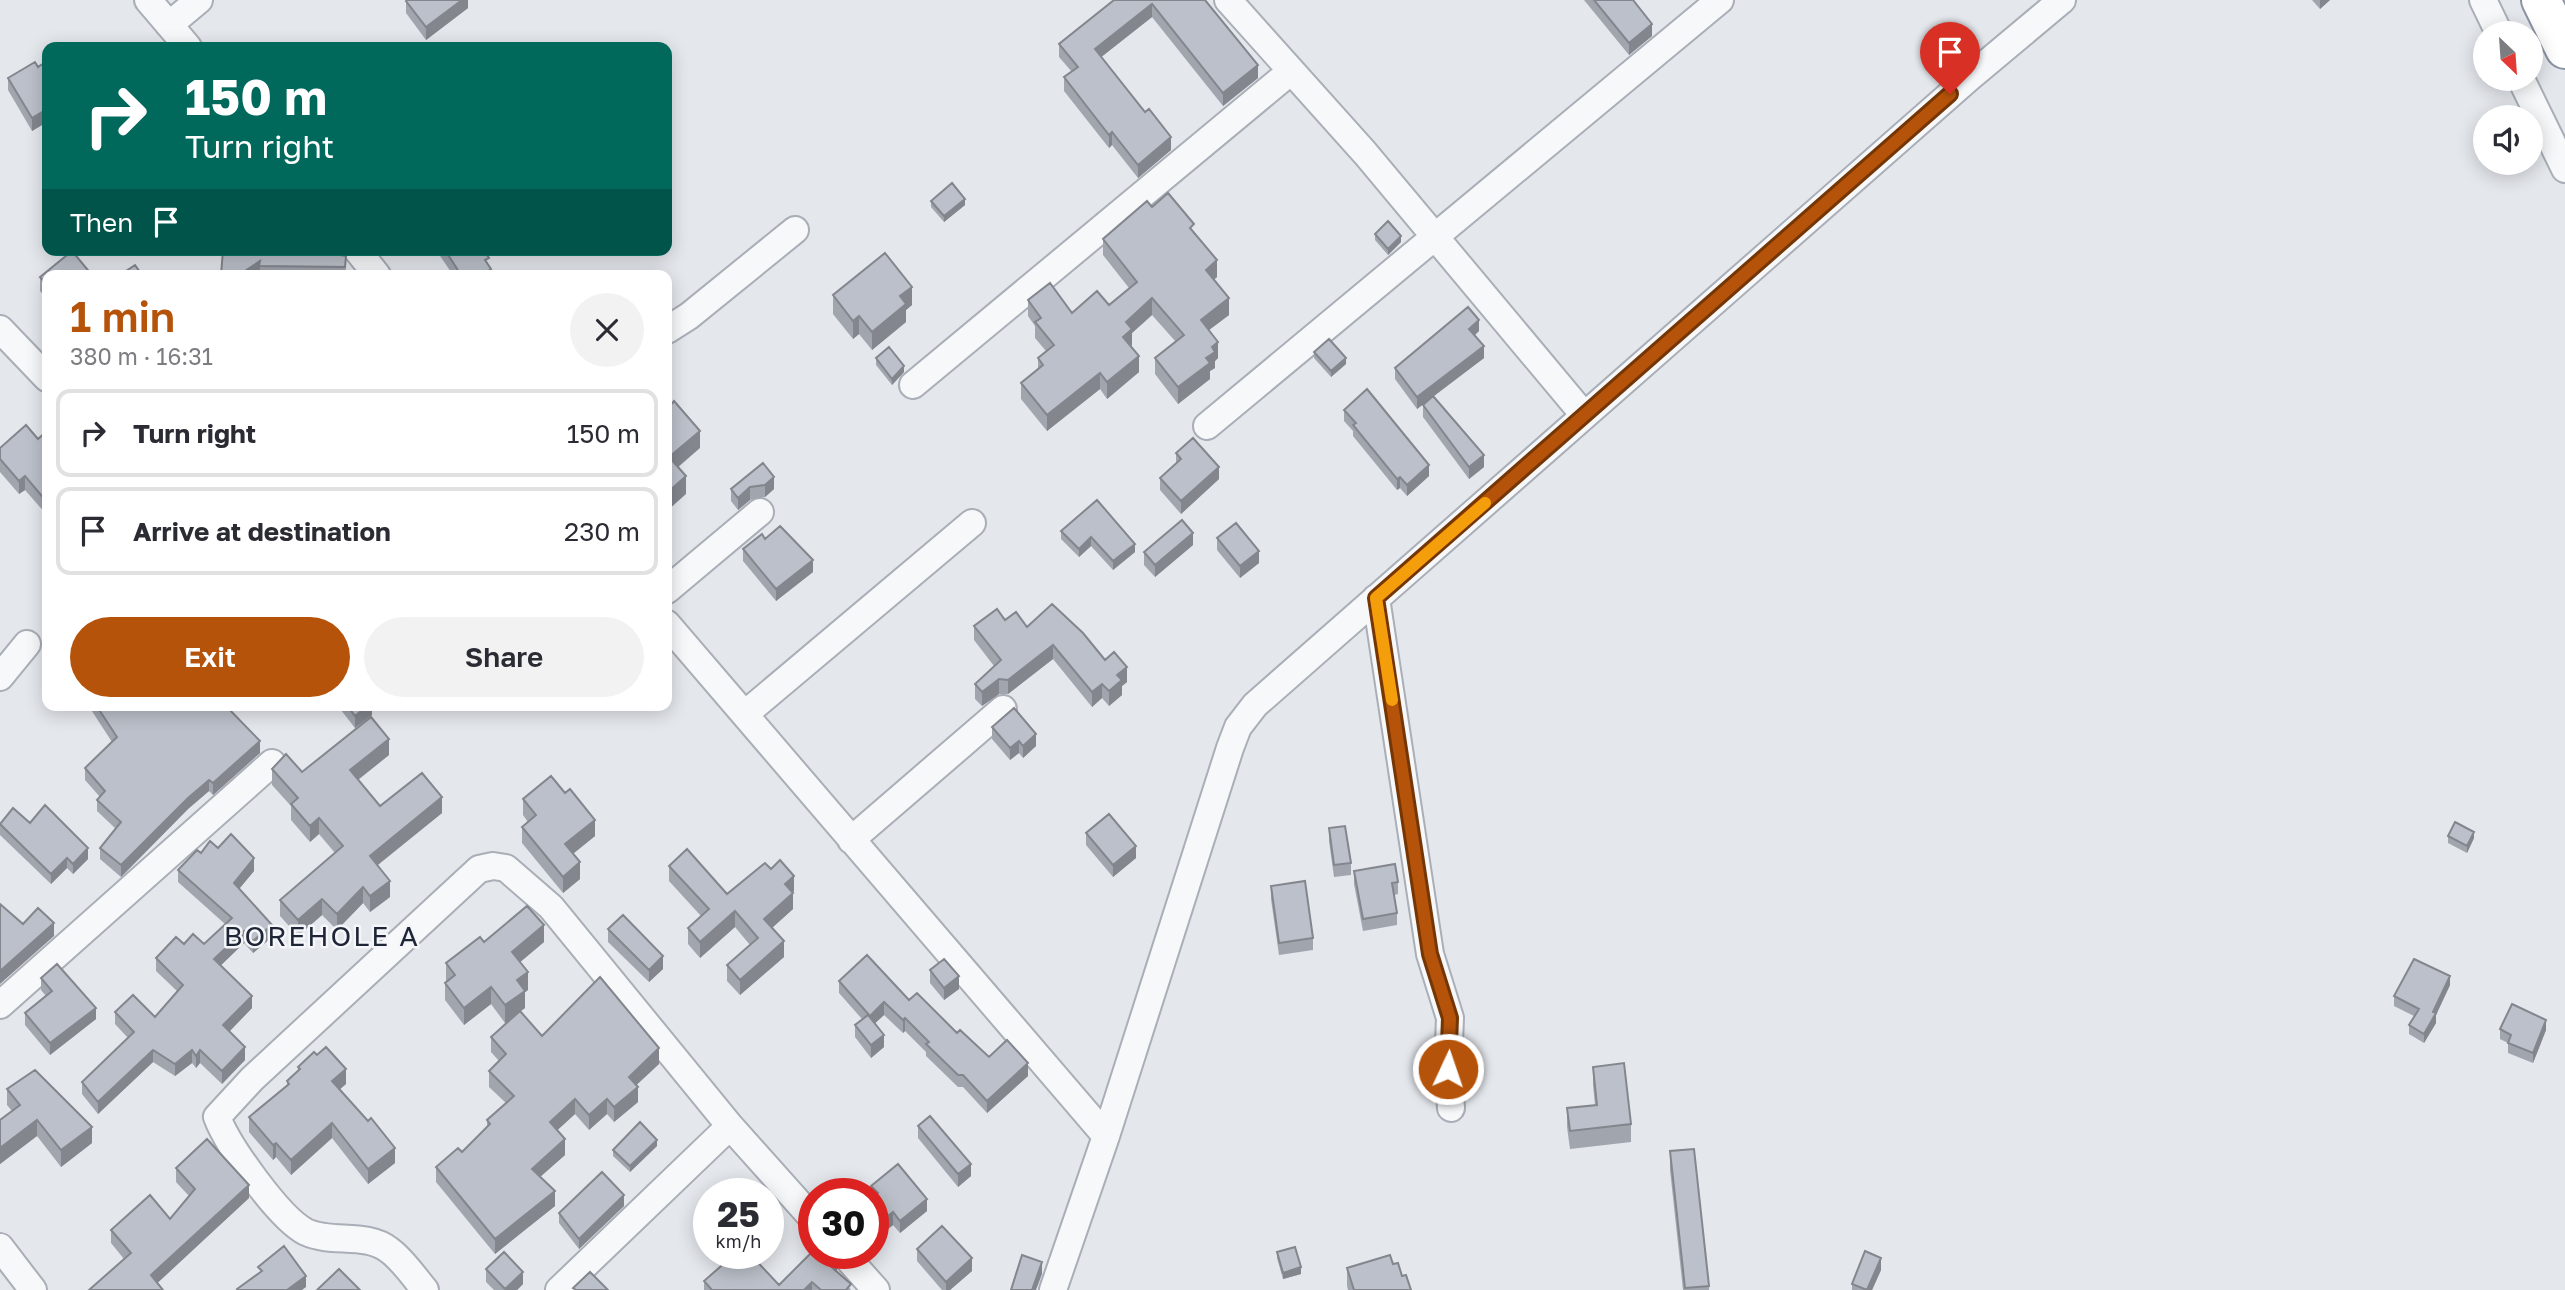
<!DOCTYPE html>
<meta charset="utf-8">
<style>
:root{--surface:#fff;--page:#f2f2f3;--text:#2b2b33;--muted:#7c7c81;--line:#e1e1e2;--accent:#b45309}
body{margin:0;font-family:"Golos Text",sans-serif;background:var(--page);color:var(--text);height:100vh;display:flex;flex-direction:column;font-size:26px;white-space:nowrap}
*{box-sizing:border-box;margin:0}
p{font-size:23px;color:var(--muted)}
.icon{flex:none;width:38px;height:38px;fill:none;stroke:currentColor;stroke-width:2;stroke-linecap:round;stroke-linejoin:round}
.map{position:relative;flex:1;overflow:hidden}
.panel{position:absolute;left:42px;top:270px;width:630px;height:441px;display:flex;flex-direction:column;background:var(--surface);border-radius:14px;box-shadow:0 4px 18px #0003}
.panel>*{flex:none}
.banner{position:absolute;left:42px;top:42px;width:630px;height:214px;border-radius:14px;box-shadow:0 4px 18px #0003;background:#00695c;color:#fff;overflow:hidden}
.needle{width:46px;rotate:155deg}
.buttons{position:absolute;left:2473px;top:21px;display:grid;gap:14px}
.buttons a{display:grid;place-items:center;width:70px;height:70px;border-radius:50%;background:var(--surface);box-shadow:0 4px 18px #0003;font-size:35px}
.speed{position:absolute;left:693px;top:1178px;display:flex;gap:14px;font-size:35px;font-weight:700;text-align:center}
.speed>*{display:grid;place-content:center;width:91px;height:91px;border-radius:50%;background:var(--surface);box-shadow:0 4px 18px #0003;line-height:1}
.speed small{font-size:18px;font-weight:400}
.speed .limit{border:10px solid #d22;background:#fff;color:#111}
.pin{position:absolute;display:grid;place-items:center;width:60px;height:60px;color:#fff;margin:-72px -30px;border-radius:50% 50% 50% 0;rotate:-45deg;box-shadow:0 0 7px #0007}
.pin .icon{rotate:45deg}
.me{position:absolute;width:77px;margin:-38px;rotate:3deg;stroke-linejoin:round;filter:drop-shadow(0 0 5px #0008)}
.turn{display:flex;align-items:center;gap:24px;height:147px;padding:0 28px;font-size:32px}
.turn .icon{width:91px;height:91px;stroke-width:2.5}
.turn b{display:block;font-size:49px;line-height:60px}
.then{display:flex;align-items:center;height:66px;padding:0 28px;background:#0003;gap:14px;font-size:26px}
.round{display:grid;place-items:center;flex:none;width:74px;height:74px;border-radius:37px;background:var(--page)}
.overview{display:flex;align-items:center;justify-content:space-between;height:119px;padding:0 28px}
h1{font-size:42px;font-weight:600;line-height:52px;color:var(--accent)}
.action{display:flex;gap:14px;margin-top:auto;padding:14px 28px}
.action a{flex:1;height:80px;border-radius:42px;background:var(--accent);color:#fff;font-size:28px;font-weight:600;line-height:80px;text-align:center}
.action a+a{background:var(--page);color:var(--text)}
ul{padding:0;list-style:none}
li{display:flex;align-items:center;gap:21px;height:88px;margin:0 14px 10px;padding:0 14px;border:4px solid var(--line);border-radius:14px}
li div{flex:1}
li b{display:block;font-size:26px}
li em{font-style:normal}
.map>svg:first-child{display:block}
</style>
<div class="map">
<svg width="2565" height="1290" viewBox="0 0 2565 1290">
<rect width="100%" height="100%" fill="#e4e7ec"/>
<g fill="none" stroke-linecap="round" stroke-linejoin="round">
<defs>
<path id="minor" d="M148 0 188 47
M1228 0 1365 153 1584 415
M2483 0 2499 33
M169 25 199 0
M2521 79 2565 169
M357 250 377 275
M0 329 47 378
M667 330 689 316 795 230
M913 385 1290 72
M1207 426 1720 0
M667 590 760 512
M1376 598 1430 954 1450 1018 1448 1068 1451 1108
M667 624 1106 1136
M0 677 27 644
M745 714 972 523
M851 840 1003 709
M0 1005 272 763
M0 1247 33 1290
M843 1253 876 1290
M425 1290C414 1277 403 1260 389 1250 366 1232 332 1244 306 1232 279 1218 228 1146 217 1117L252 1079 479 869 493 866 506 868 551 907 730 1126 814 1220
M559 1290 730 1126
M1053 1290 1106 1136 1230 748 1238 727 1255 705 1970 77 2062 0"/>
<path id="highway" d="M2541 0 2565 49"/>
</defs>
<use href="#minor" stroke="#a9aeb7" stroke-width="30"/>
<use href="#highway" stroke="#8b94a3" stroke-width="42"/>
<use href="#minor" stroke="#f7f8fa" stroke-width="26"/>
<use href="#highway" stroke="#fff" stroke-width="38"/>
</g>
<path fill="#a1a5ae" d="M468 0V8L426 40 406 13V1Z
M1114 0H1205L1258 78 1223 106 1152 17 1101 57 1171 150 1138 178 1112 145 1109 148 1064 91V77L1072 72 1059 57V44Z
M1584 0H1633L1652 36 1629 55Z
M2312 0H2330L2320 9Z
M47 62V122L32 131 8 90V78Z
M931 201 965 205 944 222 931 207Z
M1152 207 1194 233 1217 277 1213 280 1229 315 1209 330 1218 358 1215 361V368L1210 371V379L1178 404 1155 374V358L1176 342 1152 315 1132 333V345L1131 346 1139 372 1107 399 1100 389 1047 431 1021 399V383L1038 370V358L1046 351 1035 338V326L1028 316V300L1072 313 1109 305 1129 288 1103 255V239Z
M1375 234 1401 242 1388 255 1375 240Z
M223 250 346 268 345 275H259V273Z
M436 250H483L491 275H453Z
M47 275V299L40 291V277Z
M833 295 912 305 906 310V322L872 350 859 334 853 339 833 314Z
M1479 331 1475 335 1484 358 1433 396 1484 467 1469 479 1423 417V405L1433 397 1417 409 1395 379V368Z
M47 335V354L45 351V337Z
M1314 352 1346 364 1331 377 1314 358Z
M876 358 904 372 892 385 876 365Z
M1344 410 1429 476 1407 496 1400 488 1397 490 1353 436V431L1344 421Z
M47 431V513L46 514 25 490 19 494 0 472V448L38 439Z
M1176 453 1219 479 1181 514 1160 490V478L1176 463Z
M774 477V489L765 497 750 500 738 510 731 501V489Z
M1097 500 1135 552 1113 570 1091 546 1079 557 1061 539V531Z
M1217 538 1259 563 1240 578 1217 550Z
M1193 545 1155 577 1144 565V552Z
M743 549 813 572 776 601 743 561Z
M1005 620 1027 627 1105 660 1127 682 1122 686V695L1109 706 1102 698 1092 707 1053 659 1008 694H999L982 706 975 699V684L994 666 974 640V626Z
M88 705H225L260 753 213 795 209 791 188 809 121 877 100 859V848L116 829 97 811V800L100 797 85 780V768L112 742Z
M337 705H372V715L355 728Z
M992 727 1036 746 1023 758 1019 753 1010 760 992 739Z
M389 755 358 780 380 806 442 813 378 865 390 897 370 912 363 903 337 930 322 915 298 936 280 916V900L335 853 319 834 310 842 291 820V806L272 785V769L302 772Z
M565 793 595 836 573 854 580 879 563 893 522 843V827L528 822 523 815V799Z
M30 823 88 859 73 874 67 868 51 884 0 835V824Z
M1329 828 1351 863V875L1334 877 1329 841Z
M1086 833 1136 858 1113 877 1086 845Z
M2448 836 2474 838 2467 853 2448 843Z
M218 848 254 871 239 889 272 937 253 953 244 943 220 966 252 1008 229 1032 245 1060 222 1084 200 1063 196 1068 192 1063 175 1076 153 1062 98 1114 82 1094V1082L128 1038 115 1024V1012L155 1017 177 991 156 971V958L184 944H204L225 924 178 882V870L201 853Z
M669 866 727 894 794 891 792 893 793 909 772 928 784 957 740 995 727 981V965L750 945 735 927 700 958 688 944V928L701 916 669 881Z
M1354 871 1398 882V894L1394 895 1397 913V925L1363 931 1354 884Z
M1271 886 1313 938V950L1279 955 1271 899Z
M608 929 663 969 649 982 608 942Z
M484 942H544L520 962 528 990 525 992V1008L520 1011 542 1036 659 1064 636 1085 638 1102 614 1122 607 1114 589 1130 575 1114 557 1130 565 1155 540 1177 555 1206 495 1254 436 1182V1167L462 1152 487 1127V1120L506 1103 489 1087V1071L499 1061 491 1052V1037L518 1013 505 1023 491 1004 464 1025 445 1000V983L446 982V963Z
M930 970 959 989 944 1000 930 983Z
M41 978 96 1019 50 1055 25 1025V1013L46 996 41 990Z
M839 981 909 1000 957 1033 989 1057 1028 1076 987 1113 963 1087H958L926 1056V1052L905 1031 903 1033 884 1015 875 1023 884 1047 871 1058 855 1037V1025L862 1019 839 993Z
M2450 985 2436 1015V1023L2424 1043 2409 1034V1025L2414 1016 2394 1006V996Z
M2500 1029 2546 1030 2533 1063 2508 1053V1043L2500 1039Z
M298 1067 346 1084 340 1089 395 1163 368 1184 332 1138 291 1175 276 1157 273 1160 249 1132V1117L287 1086V1081L298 1070Z
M1593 1067 1631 1124V1142L1570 1149 1567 1127V1108L1595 1105 1593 1085Z
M7 1089 92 1143 61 1167 37 1136 0 1164V1120L12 1111 7 1105Z
M918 1126 971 1176 958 1187 918 1138Z
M657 1146 630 1172 613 1156V1150Z
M1670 1151 1709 1286V1290H1683L1670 1170Z
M176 1168 249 1198 157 1283 124 1259 111 1243V1230L170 1219 189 1196 176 1182Z
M871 1186 927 1211 900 1233 893 1225 888 1229 873 1211V1194H871Z
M709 1197V1221L700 1212V1206Z
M624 1206 579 1249 559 1223V1213Z
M917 1249 972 1271 950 1290H942L917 1261Z
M1277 1252 1301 1274 1283 1279 1277 1258Z
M1393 1264 1411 1290H1348L1347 1286V1268Z
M486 1269 523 1284 517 1290H494L486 1282Z
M836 1270 851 1290H704V1281L779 1285 837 1270Z
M1881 1270 1872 1290H1852V1284Z"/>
<path fill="#83868d" d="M462 0H468V8L426 40V27Z
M2320 0H2330L2320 9Z
M1152 4V17L1095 62V49Z
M1652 24V36L1629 55V43Z
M1258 65V78L1223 106V93Z
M47 109V122L32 131V118Z
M1112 132V145L1109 148V135Z
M1171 137V150L1138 178V165Z
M965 199V205L944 222V216Z
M1401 236V242L1388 255V249Z
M1217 260V277L1206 287V270Z
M260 261V273L256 275H239Z
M491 269V275H483Z
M912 287V305L906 310V322L872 350V332L900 296Z
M1152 298V315L1132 333V345L1123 353V337L1126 322Z
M1229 298V315L1201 336V320Z
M859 316V334L853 339V321Z
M1479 320V331L1469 340V329Z
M1218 342V358L1215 361V368L1210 371V379L1178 404V387L1206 358 1212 347Z
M1484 346V358L1417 409V397Z
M1139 356V372L1107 399V382Z
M1346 358V364L1331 377V371Z
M904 366V372L892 385V379Z
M1100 373V389L1047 431V415Z
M700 431V448L669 475V457Z
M1484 455V467L1469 479V467Z
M1429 465V476L1407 496V485Z
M1219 467V479L1181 514V501Z
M25 476V490L19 494V481Z
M686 476V494L667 511V493Z
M774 477V489L765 497V485Z
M1400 477V488L1397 490V479Z
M750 487V500L738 510V498Z
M47 500V513L46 514V501Z
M1193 533V545L1155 577V565Z
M1091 537V546L1079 557V549Z
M1135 544V552L1113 570V561Z
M1259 551V563L1240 578V566Z
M813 560V572L776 601V589Z
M1053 645V659L1008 694V680Z
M1127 667V682L1122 686V695L1109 706V691L1117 675Z
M999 679V694L982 706V692Z
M1102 684V698L1092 707V692Z
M368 705H372V715L355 728V716Z
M1036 734V746L1023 758V746Z
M389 739V755L350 786V770Z
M260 741V753L213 795V783Z
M1019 741V753L1010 760V748Z
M209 780V791L188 809 121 877V865L188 798Z
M442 797V813L370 871V856Z
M319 818V834L310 842V826Z
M595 820V836L565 860V844Z
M2474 832V838L2467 853V846Z
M1136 846V858L1113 877V865Z
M88 848V859L73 874V864Z
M67 858V868L51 884V874Z
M254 858V871L234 895V883Z
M580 862V879L563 893V877Z
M794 876V891L785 900V884Z
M390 881V897L370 912V896Z
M363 887V903L337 930V914Z
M793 893V909L764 935V919Z
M322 899V915L298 936V920Z
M735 911V927L700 958V942Z
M54 923V936L0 984V971Z
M272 925V937L253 953V941Z
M544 925V942L512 969V952Z
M244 931V943L214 972V959Z
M784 941V957L740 995V980Z
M663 956V969L649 982V970Z
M528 972V990L525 992V1008L505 1023V1005L517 980Z
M959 976V989L944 1000V988Z
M2450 976V985L2436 1015V1023L2424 1043V1034Z
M491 987V1004L464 1025V1008Z
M252 996V1008L223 1038V1025Z
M884 1002V1015L870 1028V1016Z
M96 1008V1019L50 1055V1043Z
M905 1018V1031L903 1033V1020Z
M2546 1020V1030L2533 1063V1053Z
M884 1035V1047L871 1058V1045Z
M245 1047V1060L222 1084V1071Z
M659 1048V1064L629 1092V1077Z
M153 1050V1062L98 1114V1102Z
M192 1050V1063L175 1076V1064Z
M200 1050V1063L196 1068V1056Z
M1028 1063V1076L987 1113V1101Z
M346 1069V1084L332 1096V1081Z
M638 1087V1102L614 1122V1107Z
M575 1099V1114L550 1137V1122Z
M607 1099V1114L589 1130V1115Z
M37 1120V1136L0 1164V1148Z
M332 1123V1138L291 1175V1160Z
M92 1127V1143L61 1167V1150Z
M565 1139V1155L532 1184V1169Z
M657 1140V1146L630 1172V1166Z
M276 1143V1157L273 1160V1145Z
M395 1148V1163L368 1184V1169Z
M971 1164V1176L958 1187V1174Z
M249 1185V1198L151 1289V1275Z
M555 1191V1206L495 1254V1239Z
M624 1195V1206L579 1249V1239Z
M927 1199V1211L900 1233V1221Z
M893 1212V1225L888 1229V1216Z
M837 1255V1270L828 1278V1264Z
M972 1258V1271L950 1290H946V1282Z
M1881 1258V1270L1872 1290H1867Z
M1042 1262V1274L1036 1290H1032Z
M1301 1267V1274L1283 1279V1273Z
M523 1272V1284L517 1290H505Z
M306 1276V1287L302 1290H287Z
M812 1282V1290H804Z"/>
<path fill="#bbc0ca" stroke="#83868d" stroke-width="2" d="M407 0H462L426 27 406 1Z
M1114 0H1205L1258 65 1223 93 1152 4 1095 49 1145 112 1149 109 1171 137 1138 165 1112 132 1109 135 1064 77 1078 67 1059 44Z
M1594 0H1633L1652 24 1629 43Z
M47 61V109L32 118 8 78 35 62 38 67Z
M952 183 965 199 944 216 931 201Z
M1168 193 1194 224 1190 228 1217 260 1206 270 1229 298 1201 320 1218 342 1212 347 1215 352 1206 358 1210 363 1178 387 1155 358 1184 335 1152 298 1126 322 1132 329 1123 337 1139 356 1107 382 1100 373 1047 415 1021 383 1043 365 1038 358 1054 345 1035 322 1041 318 1028 300 1050 283 1072 313 1097 291 1109 305 1137 282 1103 239 1147 201 1152 207Z
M1388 221 1401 236 1388 249 1375 234Z
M223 250 260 253V250H311L346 256 345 267 259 266 260 261 239 275H221Z
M445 250H483L489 258 485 260 491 269 483 275H461Z
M72 251 92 275H47V285L40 277Z
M885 253 912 287 900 296 906 304 872 332 859 316 853 321 833 295Z
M135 265 142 275H120Z
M1468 307 1479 320 1469 329 1484 346 1417 397 1395 368Z
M1329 339 1346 358 1331 371 1314 352Z
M889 347 904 366 892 379 876 358Z
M1367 389 1429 465 1407 485 1400 477 1397 479 1353 425 1356 423 1344 410Z
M1433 396 1484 455 1469 467 1423 405Z
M674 401 700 431 669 457 686 476 667 493V409Z
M26 425 38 439 47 431V500L46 501 25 476 19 481 0 459V448Z
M1193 438 1219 467 1181 501 1160 478 1181 459 1176 453Z
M763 463 774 477 765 485 750 487 738 498 731 489Z
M1097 500 1135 544 1113 561 1091 537 1079 549 1061 531Z
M1182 520 1193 533 1155 565 1144 552Z
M1236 523 1259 551 1240 566 1217 538Z
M780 526 813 560 776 589 743 549 762 534 765 539Z
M1052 604 1083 633 1105 660 1114 652 1127 667 1117 675 1122 680 1109 691 1102 684 1092 692 1053 645 1008 680 999 679 982 692 975 684 1001 660 974 626 997 609 1005 620 1016 612 1027 627Z
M96 705H225L260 741 213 783 209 780 188 798 121 865 100 848 121 822 97 800 105 791 85 768 117 737Z
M347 705H368L355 716Z
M1014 708 1036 734 1023 746 1019 741 1010 748 992 727Z
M371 717 389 739 350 770 380 806 422 773 442 797 370 856 390 881 370 896 363 887 337 914 322 899 298 920 280 900 343 846 319 818 310 826 291 804 298 798 272 769 286 754 302 772Z
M551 776 565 793 570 789 595 820 565 844 580 862 563 877 522 827 536 815 523 799Z
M45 805 88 848 73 864 67 858 51 874 0 824 13 808 30 823Z
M1109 814 1136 846 1113 865 1086 833Z
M2455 822 2474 832 2467 846 2448 836Z
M1345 826 1351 863 1334 865 1329 828Z
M231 834 254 858 234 883 272 925 253 941 244 931 214 959 252 996 223 1025 245 1047 222 1071 200 1050 196 1056 192 1050 175 1064 153 1050 98 1102 82 1082 134 1032 115 1012 133 995 155 1017 183 985 156 958 176 937 184 944 193 934 204 944 232 918 178 870 197 850 201 853 210 841 218 848Z
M687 849 727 894 765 863 771 869 780 860 794 876 785 884 793 893 764 919 784 941 740 980 727 965 758 938 735 911 700 942 688 928 709 909 669 866Z
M1395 864 1398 882 1392 883 1397 913 1363 919 1354 871Z
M1305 881 1313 938 1279 943 1271 886Z
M0 904 23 924 38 908 54 923 0 971Z
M527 906 544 925 512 952 528 972 517 980 525 991 505 1005 491 987 464 1008 445 983 455 975 446 963 480 937 484 942Z
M623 915 663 956 649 970 608 929Z
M867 955 909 1000 917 993 957 1033 960 1030 989 1057 1007 1040 1028 1063 987 1101 963 1075H958L926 1044 929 1042 905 1018 903 1020 884 1002 870 1016 839 981Z
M944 959 959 976 944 988 930 970Z
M2414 959 2450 976 2433 1012 2436 1013 2424 1034 2409 1025 2419 1009 2394 996Z
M57 964 96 1008 50 1043 25 1013 52 991 41 978Z
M600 977 659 1048 629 1077 638 1087 614 1107 607 1099 589 1115 575 1099 550 1122 565 1139 532 1169 555 1191 495 1239 436 1167 458 1148 462 1152 490 1124 487 1120 514 1096 489 1071 506 1054 491 1037 520 1011 542 1036Z
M2512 1004 2546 1020 2533 1053 2508 1043 2511 1035 2500 1029Z
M868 1015 884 1035 871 1045 855 1025Z
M326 1047 346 1069 332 1081 368 1121 371 1118 395 1148 368 1169 332 1123 291 1160 276 1143 273 1145 249 1117 289 1084 287 1081 300 1069 298 1067 314 1052 317 1055Z
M1624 1063 1631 1124 1570 1131 1567 1108 1597 1105 1593 1067Z
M35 1070 92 1127 61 1150 37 1120 0 1148V1120L20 1105 7 1089Z
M930 1116 971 1164 958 1174 918 1126Z
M640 1122 657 1140 630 1166 613 1150Z
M207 1139 249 1185 151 1275 163 1290H89L131 1253 111 1230 150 1195 170 1219 195 1189 176 1168Z
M1694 1149 1709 1286 1685 1288 1670 1151Z
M898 1164 927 1199 900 1221 893 1212 888 1216 873 1198 878 1193 871 1186Z
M602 1172 624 1195 579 1239 559 1213Z
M709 1197V1215L700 1206Z
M942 1226 972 1258 946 1282 917 1249Z
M284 1246 306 1276 287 1290H238L237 1289 262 1271 258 1267Z
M1295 1247 1301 1267 1283 1273 1277 1252Z
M814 1250V1253H836L837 1255 828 1264 851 1284 846 1290H821L812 1282 804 1290H712L704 1281 736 1253H749L779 1285Z
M1865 1251 1881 1258 1867 1290 1852 1284Z
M504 1252 523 1272 505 1289 486 1269Z
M1022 1255 1042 1262 1032 1290H1011Z
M1390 1255 1393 1264 1398 1263 1402 1276 1406 1275 1411 1290H1354L1347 1268Z
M339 1269 360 1290H317Z
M590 1272 608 1290H576L573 1288Z"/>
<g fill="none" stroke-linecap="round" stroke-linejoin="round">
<defs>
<path id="route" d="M1448 1069 1450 1018 1430 954 1376 598 1950 94"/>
</defs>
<use href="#route" stroke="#753606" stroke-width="18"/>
<use href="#route" stroke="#b45309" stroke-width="12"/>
<path stroke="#f59e0b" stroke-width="12" d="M1392 700 1376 598 1485 503"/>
</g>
<g text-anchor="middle" stroke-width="5" stroke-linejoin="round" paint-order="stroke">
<g font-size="28" letter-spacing="2" fill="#1d2536" stroke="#f4f6f9">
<text x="322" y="946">BOREHOLE A</text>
</g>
</g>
</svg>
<div class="buttons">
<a><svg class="needle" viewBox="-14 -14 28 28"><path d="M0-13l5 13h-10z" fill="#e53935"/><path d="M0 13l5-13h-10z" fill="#7c7c81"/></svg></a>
<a><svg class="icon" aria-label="sound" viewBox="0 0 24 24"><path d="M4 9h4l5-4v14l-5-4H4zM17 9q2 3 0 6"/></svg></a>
</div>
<div class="speed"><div>25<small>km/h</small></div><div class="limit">30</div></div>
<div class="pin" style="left:1950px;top:94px;background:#d93025"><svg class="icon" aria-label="arrive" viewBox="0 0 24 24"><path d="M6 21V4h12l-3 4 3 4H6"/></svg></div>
<svg class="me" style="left:1448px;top:1069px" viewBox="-20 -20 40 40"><circle r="17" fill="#b45309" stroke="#fff" stroke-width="3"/><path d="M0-11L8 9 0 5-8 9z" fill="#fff"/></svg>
<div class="banner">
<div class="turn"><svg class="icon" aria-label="right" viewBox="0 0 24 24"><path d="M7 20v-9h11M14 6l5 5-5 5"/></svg><div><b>150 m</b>Turn right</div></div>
<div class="then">Then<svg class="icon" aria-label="arrive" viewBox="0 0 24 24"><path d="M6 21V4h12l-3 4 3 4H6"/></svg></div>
</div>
<section class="panel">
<div class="overview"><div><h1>1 min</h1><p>380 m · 16:31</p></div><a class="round"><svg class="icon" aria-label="close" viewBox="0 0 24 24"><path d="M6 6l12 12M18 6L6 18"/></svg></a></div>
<ul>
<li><svg class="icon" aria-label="right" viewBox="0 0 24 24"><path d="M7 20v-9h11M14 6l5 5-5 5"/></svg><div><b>Turn right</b></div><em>150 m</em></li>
<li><svg class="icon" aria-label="arrive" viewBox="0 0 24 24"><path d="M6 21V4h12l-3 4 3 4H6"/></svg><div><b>Arrive at destination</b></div><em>230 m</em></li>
</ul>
<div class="action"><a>Exit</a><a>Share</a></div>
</section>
</div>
